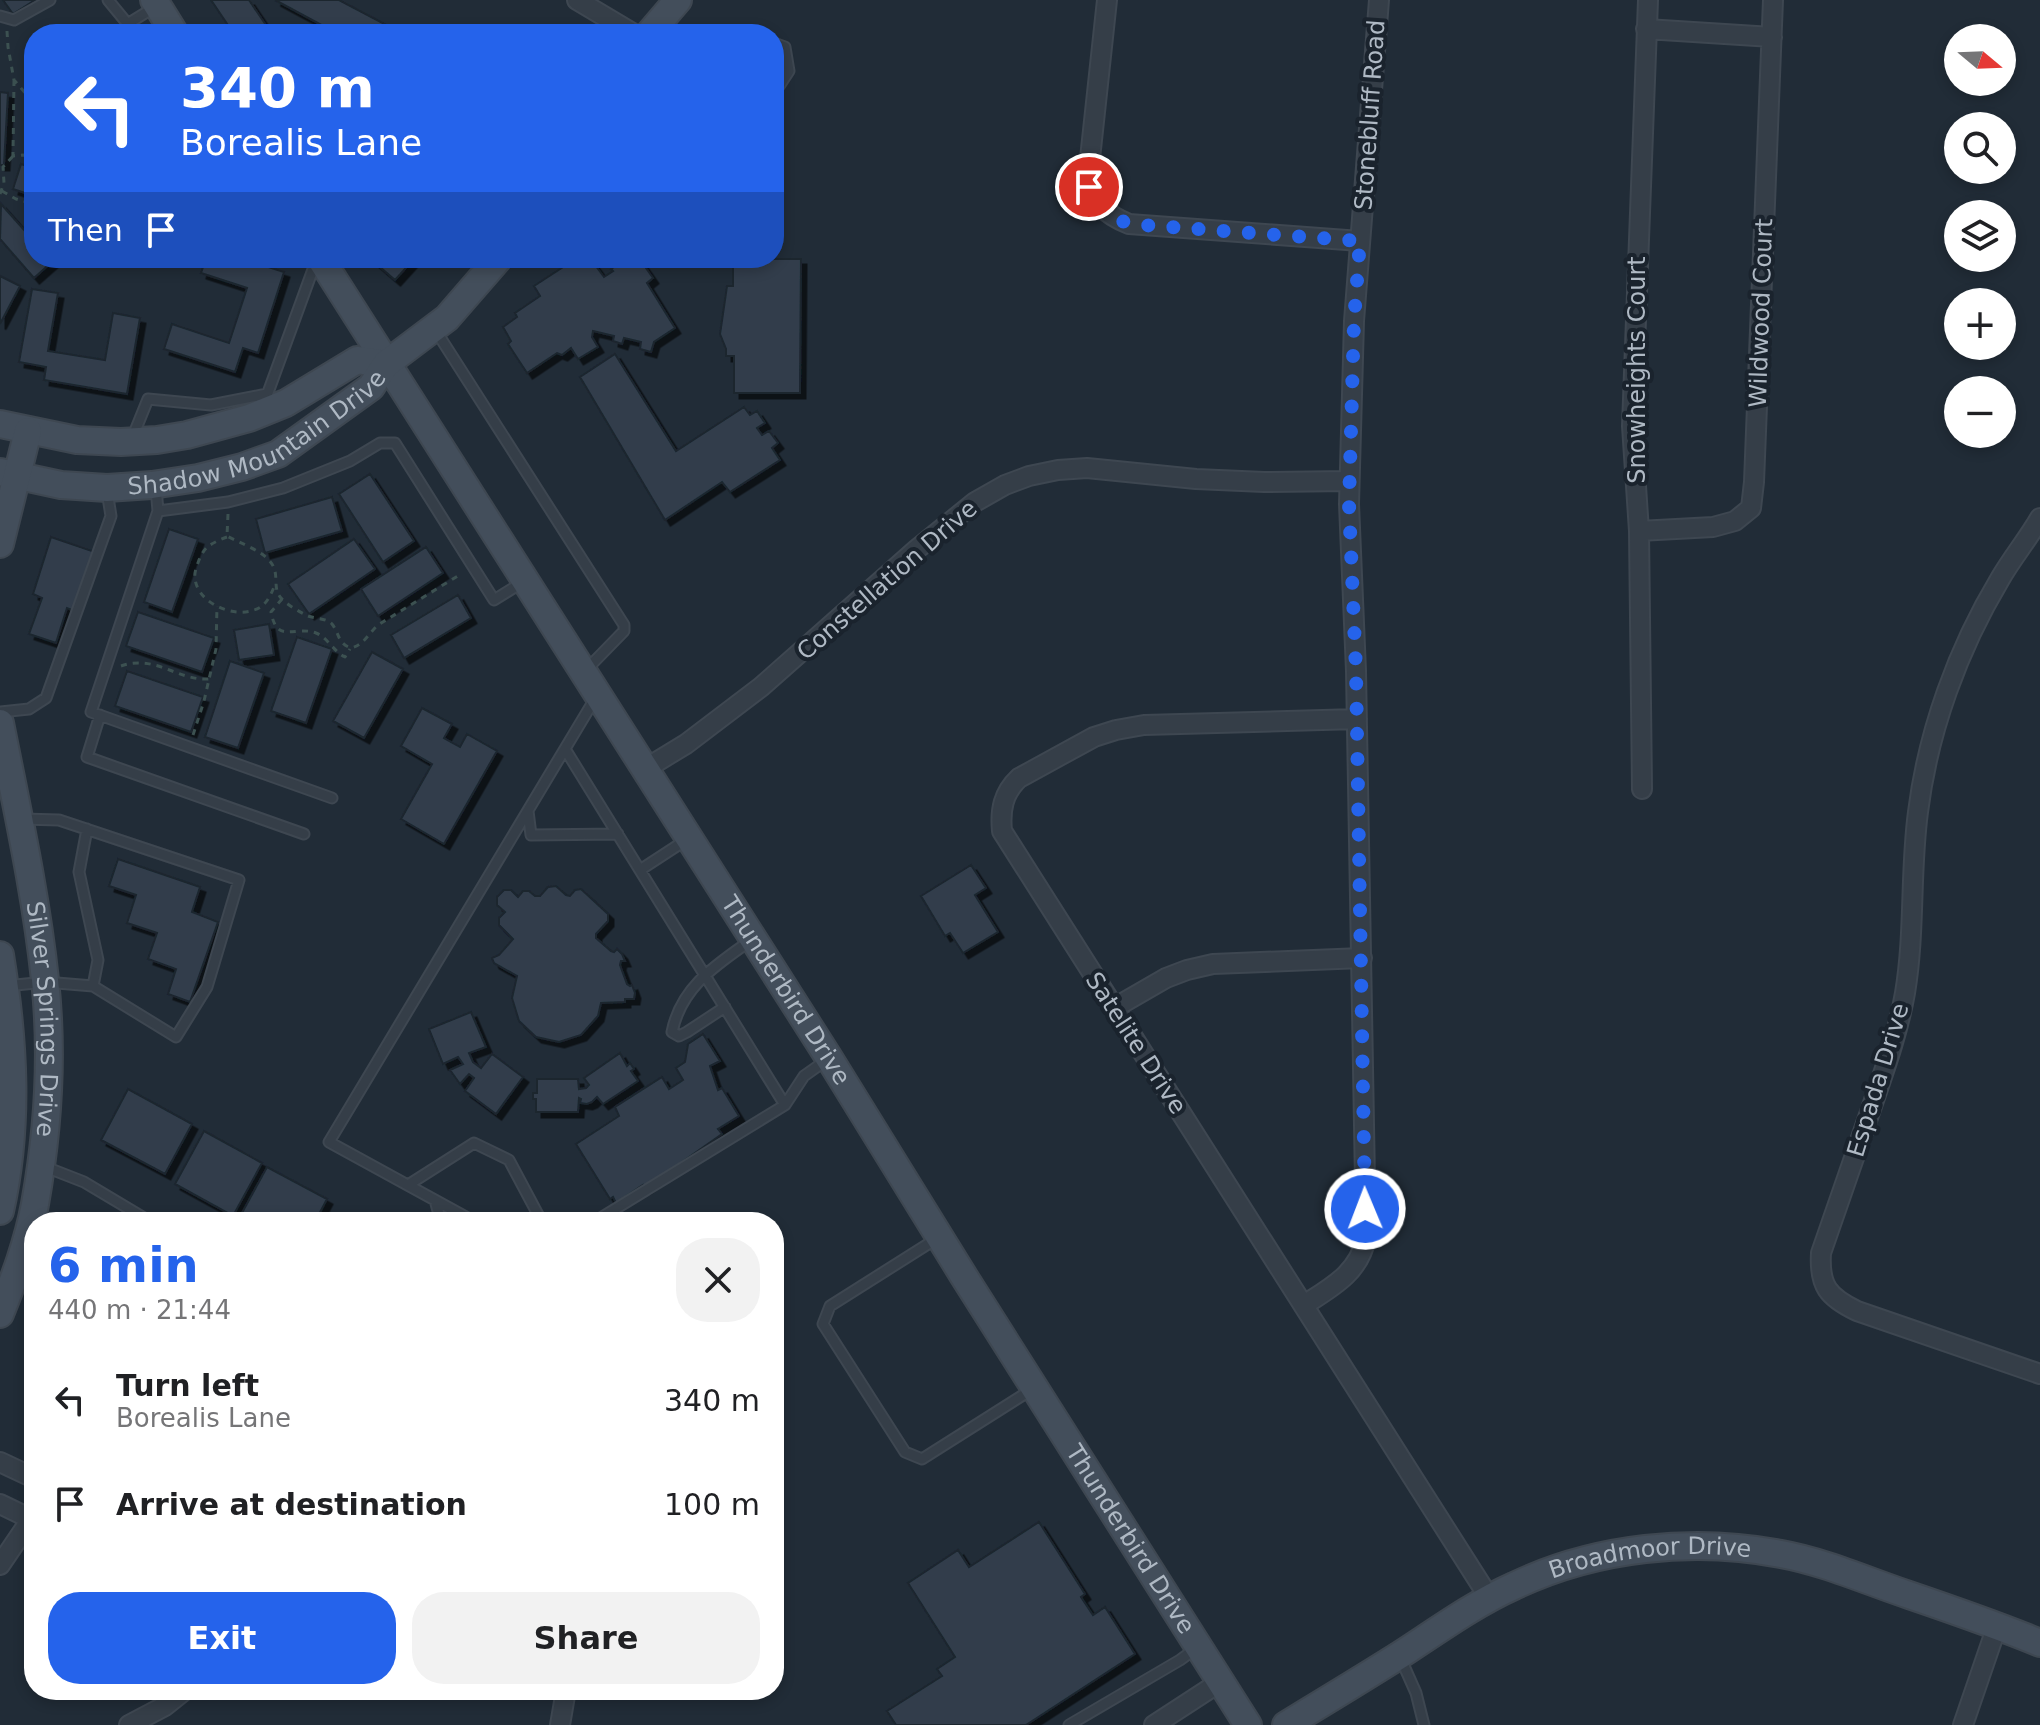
<!DOCTYPE html>
<meta charset="utf-8">
<style>
:root{--surface:#fff;--page:#f2f2f2;--text:#202124;--muted:#757577;--accent:#2563eb}
body{margin:0;font-family:"DejaVu Sans",sans-serif;background:var(--page);color:var(--text);height:100vh;display:flex;flex-direction:column;font-size:30px;white-space:nowrap}
*{box-sizing:border-box;margin:0}
p{font-size:26px;color:var(--muted)}
.icon{flex:none;width:44px;height:44px;fill:none;stroke:currentColor;stroke-width:2;stroke-linecap:round;stroke-linejoin:round}
.map{position:relative;flex:1;overflow:hidden}
.sheet{position:absolute;left:24px;top:1212px;width:760px;height:488px;display:flex;flex-direction:column;background:var(--surface);border-radius:32px;box-shadow:0 4px 12px #0003}
.sheet>*{flex:none}
.guide{position:absolute;left:24px;top:24px;width:760px;height:244px;border-radius:32px;box-shadow:0 4px 12px #0003;background:#2563eb;color:#fff;overflow:hidden}
.needle{width:52px;rotate:109deg}
.controls{position:absolute;left:1944px;top:24px;display:grid;gap:16px}
.controls a{display:grid;place-items:center;width:72px;height:72px;border-radius:50%;background:var(--surface);box-shadow:0 4px 12px #0003;font-size:40px}
.pin{position:absolute;display:grid;place-items:center;width:68px;height:68px;color:#fff;margin:-34px;border:4px solid #fff;border-radius:50%;box-shadow:0 2px 8px #0007}
.me{position:absolute;width:88px;margin:-44px;rotate:359deg;stroke-linejoin:round;filter:drop-shadow(0 0 6px #0008)}
.turn{display:flex;align-items:center;gap:28px;height:168px;padding:0 24px;font-size:36px}
.turn .icon{width:104px;height:104px;stroke-width:2.5}
.turn b{display:block;font-size:56px;line-height:68px}
.then{display:flex;align-items:center;height:76px;padding:0 24px;background:#0003;gap:16px;font-size:30px}
.round{display:grid;place-items:center;flex:none;width:84px;height:84px;border-radius:32px;background:var(--page)}
.headline{display:flex;align-items:center;justify-content:space-between;height:136px;padding:0 24px}
h1{font-size:48px;font-weight:800;line-height:60px;color:var(--accent)}
.action{display:flex;gap:16px;margin-top:auto;padding:16px 24px}
.action a{flex:1;height:92px;border-radius:32px;background:var(--accent);color:#fff;font-size:32px;font-weight:800;line-height:92px;text-align:center}
.action a+a{background:var(--page);color:var(--text)}
ul{padding:0;list-style:none}
li{display:flex;align-items:center;gap:24px;height:104px;padding:0 24px}
li div{flex:1}
li b{display:block;font-size:30px}
li em{font-style:normal}
.map>svg:first-child{display:block}
</style>
<div class="map">
<svg width="2040" height="1725" viewBox="0 0 2040 1725">
<defs>
<filter id="shadow"><feDropShadow dx="5.5" dy="5.5" stdDeviation="0" flood-color="#0009"/></filter>
</defs>
<rect width="100%" height="100%" fill="#212c37"/>
<path fill="#303e4b" stroke="#1c252f" stroke-width="2" filter="url(#shadow)" d="M3 0H35L13 14Z
M211 0H249L272 34H234Z
M275 0H339L396 30 394 34H338Z
M0 92 8 93 4 165H0Z
M21 164 34 168V196L13 189Z
M1 204 34 241V258H49L52 262 34 278 0 239Z
M206 258H240L284 272 258 353 243 348 235 372 164 349 172 324 229 343 247 288 201 273Z
M376 258H415L395 280 373 261Z
M577 258H590L604 277 613 271 611 269 628 258H639L653 278 647 283 675 328 654 342 651 352 640 349 641 342 624 338 622 344 613 341 614 336 593 331 592 337 598 347 578 359 571 348 562 355 557 353 527 373 508 344 511 341 503 327 517 317 515 313 540 296 534 286Z
M733 259H801L800 393H734V356H726V349L720 334 727 286H733Z
M0 276 20 286 0 324Z
M32 289 58 293 48 351 105 360 113 313 140 318 127 394 44 380 46 367 19 362Z
M615 354 676 451 744 407 750 415 757 411 765 423 757 428 762 435 769 431 778 443 772 448 780 460 730 492 722 482 665 520 580 377Z
M370 474 414 541 383 562 339 494Z
M332 497 342 531 265 553 256 519Z
M169 529 198 539 172 612 144 602Z
M51 537 95 552 74 611 67 608 56 643 29 634 42 598 33 594Z
M354 539 375 569 309 614 288 584Z
M426 547 443 573 378 616 361 589Z
M458 595 471 618 404 658 391 635Z
M138 612 214 638 202 672 126 646Z
M269 624 274 655 239 660 234 630Z
M297 637 332 649 306 723 271 711Z
M372 652 403 669 364 738 333 721Z
M230 661 264 673 238 748 205 737Z
M127 671 203 697 191 732 115 706Z
M422 708 452 724 444 738 460 747 467 734 497 751 444 844 401 819 432 764 401 746Z
M118 859 200 887 192 912 218 922 190 1002 168 994 176 969 148 959 157 933 127 923 136 895 109 886Z
M971 865 986 888 975 895 998 932 963 953 950 933 945 936 921 896Z
M556 886 566 895 570 896 575 890 581 889 608 914V921L596 934V938L611 951 614 952 617 949 622 954 625 961H621L620 965 627 984 630 986 632 985 635 993 634 999H625V1002L601 1003 598 1016 581 1035 559 1042 536 1037 519 1021 512 998 517 976 494 963 492 958 499 955 513 939 499 925V918L505 912 497 905V897L504 890H511L518 897 523 891H529L535 896H540L548 887Z
M471 1012 486 1047 469 1053 473 1062 481 1068 492 1054 523 1077 496 1114 465 1091 474 1078 469 1074 460 1084 450 1070 463 1064 458 1057 443 1064 429 1029Z
M703 1034 720 1061 710 1066 718 1090 722 1088 739 1116 718 1129 722 1134 645 1188 643 1185 616 1203 613 1197 610 1199 576 1144 619 1116 615 1107 662 1077 669 1089 683 1080 676 1068 685 1062 688 1044Z
M620 1053 627 1066 630 1063 634 1069 631 1071 638 1081 603 1104 597 1097 592 1102 587 1104 580 1103 581 1099 579 1098 578 1112H536V1099H533V1093H537V1079H578L579 1089 586 1088 589 1085 584 1078Z
M128 1089 192 1124 165 1174 101 1140Z
M204 1131 262 1163 233 1216 175 1184Z
M267 1167 327 1199 315 1222H237Z
M1039 1522 1085 1594 1081 1597 1093 1615 1105 1607 1135 1654 1026 1725H896L887 1711 942 1676 937 1669 955 1657 908 1583 958 1550 969 1567Z"/>
<g fill="none" stroke-linecap="round" stroke-linejoin="round">
<defs>
<path id="lane" d="M108 0 136 34
M0 16 14 20 50 0
M129 23 155 7
M774 43 785 47 789 71 774 94
M436 331 624 625V631L586 670
M266 398 316 261
M133 436 148 399 211 405 267 394
M156 488 158 511 91 712 332 798
M158 511 228 502 283 488 350 461 380 443H395L494 600 523 582
M0 712 29 709 46 698 111 516 107 491
M100 715 87 757 304 834
M565 749 785 1105
M528 811 531 835 618 834
M87 829 79 872 98 960 93 986
M640 870 686 840
M6 986 45 982 93 986 176 1037 207 987 239 880 59 820 22 819
M725 1007 687 1032 679 1036 672 1032C681 987 716 965 750 941
M43 1166 84 1182 151 1222
M408 1185 474 1143 509 1160 542 1222
M435 1200 441 1222
M475 1222 329 1142 596 697
M594 1222 785 1105 804 1076 828 1059
M936 1239 830 1306 823 1324 905 1452 922 1459 1031 1390
M1400 1657 1416 1693 1424 1725
M1069 1725 1180 1660 1195 1649"/>
<path id="street" d="M577 0 634 34
M1107 0 1088 177C1092 202 1106 215 1129 224L1360 241
M1646 29 1772 37
M2040 518C2028 539 2012 558 2000 579 1958 649 1928 731 1918 812 1910 872 1915 933 1905 993 1898 1033 1884 1071 1871 1109 1854 1157 1838 1205 1821 1253 1819 1286 1828 1297 1857 1311L2040 1374
M1639 531 1713 527 1735 521 1751 508 1754 482 1773 0
M1357 719 1144 725 1116 730 1094 737 1019 778C1003 793 1000 810 1002 831L1490 1599
M645 769 686 744 761 687 917 549 975 502 1005 485 1029 476 1058 470 1087 468 1196 479 1264 482 1349 481
M1642 789 1639 531 1632 426 1648 0
M1114 1008 1166 978 1187 970 1213 964 1362 958
M1304 1305C1332 1287 1359 1273 1366 1238L1356 671 1349 504 1354 321 1379 0
M0 1462 34 1478
M0 1504 31 1519
M0 1565 34 1515
M129 1725 165 1706 185 1690
M560 1725 566 1690
M1154 1725 1220 1682
M1963 1725 1997 1626"/>
<g id="secondary">
<path d="M154 0 175 34"/>
<path d="M649 34 678 0"/>
<path id="s1" d="M320 258 829 1058 963 1275 1248 1725"/>
<path d="M0 424 77 440 121 442 157 440 187 435 249 418 286 403 357 360 386 364"/>
<path id="s2" d="M0 472 61 485 107 488 152 485 198 478 242 467 278 454 371 387 386 364 447 318 499 258"/>
<path d="M0 544 28 431"/>
<path id="s3" d="M0 723C17 809 36 894 45 980 53 1054 48 1131 35 1204 28 1242 14 1279 0 1314"/>
<path d="M0 955C14 1040 19 1126 0 1211"/>
<path id="s4" d="M1286 1725C1324 1702 1362 1679 1400 1655 1437 1631 1474 1604 1514 1586 1595 1547 1694 1537 1781 1554 1825 1562 1867 1581 1909 1595 1953 1610 1997 1625 2040 1643"/>
</g>
</defs>
<use href="#lane" stroke="#3e4751" stroke-width="13"/>
<use href="#street" stroke="#3e4751" stroke-width="22"/>
<use href="#secondary" stroke="#3e4751" stroke-width="30"/>
<path stroke="#3c5151" stroke-width="3" stroke-dasharray="6 6" stroke-linecap="butt" d="M7 31 8 47 14 80 34 103
M14 80 13 156 23 155 34 158
M2 191 16 199 34 204
M0 194 4 183 3 167 13 156
M228 514 227 536C241 544 268 552 274 568 278 578 273 589 281 598 287 605 300 612 308 616 316 619 326 618 332 624 340 634 337 643 351 648 364 645 368 634 378 625L461 574
M227 537C221 539 215 542 210 545 204 549 202 554 199 560 197 566 194 572 195 578 197 603 233 618 254 610 265 607 270 597 274 587
M282 599 271 612C277 645 295 625 316 633 327 637 334 652 345 657L350 649
M121 666C156 654 177 681 209 679
M193 735 204 701 216 649 217 606"/>
<use href="#lane" stroke="#353e48" stroke-width="9"/>
<use href="#street" stroke="#353e48" stroke-width="18"/>
<use href="#secondary" stroke="#434e5b" stroke-width="26"/>
</g>
<g fill="none" stroke-linecap="round" stroke-linejoin="round">
<path stroke="#2563eb" stroke-width="14" stroke-dasharray="0 25.2" d="M1089 187C1097 207 1109 216 1129 224L1360 241 1354 321 1349 504 1356 671 1365 1209"/>
</g>
<g text-anchor="middle" stroke-width="8" stroke-linejoin="round" paint-order="stroke">
<g font-size="24" fill="#afb9c4" stroke="#1a232d">
<text transform="translate(1370 115) rotate(-86)" y="8">Stonebluff Road</text>
<text transform="translate(1761 313) rotate(-88)" y="8">Wildwood Court</text>
<text transform="translate(1637 370) rotate(-90)" y="8">Snowheights Court</text>
<text dy="8" stroke="none"><textPath href="#s2" startOffset="272">Shadow Mountain Drive</textPath></text>
<text transform="translate(887 580) rotate(-41)" y="8">Constellation Drive</text>
<text dy="8" stroke="none"><textPath href="#s1" startOffset="868">Thunderbird Drive</textPath></text>
<text dy="8" stroke="none"><textPath href="#s3" startOffset="300">Silver Springs Drive</textPath></text>
<text transform="translate(1136 1043) rotate(57)" y="8">Satelite Drive</text>
<text transform="translate(1878 1080) rotate(-73)" y="8">Espada Drive</text>
<text dy="8" stroke="none"><textPath href="#s1" startOffset="1516">Thunderbird Drive</textPath></text>
<text dy="8" stroke="none"><textPath href="#s4" startOffset="408">Broadmoor Drive</textPath></text>
</g>
</g>
</svg>
<div class="controls">
<a><svg class="needle" viewBox="-14 -14 28 28"><path d="M0-13l5 13h-10z" fill="#e53935"/><path d="M0 13l5-13h-10z" fill="#757577"/></svg></a>
<a><svg class="icon" aria-label="search" viewBox="0 0 24 24"><circle cx="10" cy="10" r="6"/><path d="M15 15l6 6"/></svg></a>
<a><svg class="icon" aria-label="layers" viewBox="0 0 24 24"><path d="M12 4l9 5-9 5-9-5zM3 14l9 5 9-5"/></svg></a>
<a>+</a>
<a>−</a>
</div>
<div class="pin" style="left:1089px;top:187px;background:#d93025"><svg class="icon" aria-label="arrive" viewBox="0 0 24 24"><path d="M6 21V4h12l-3 4 3 4H6"/></svg></div>
<svg class="me" style="left:1365px;top:1209px" viewBox="-20 -20 40 40"><circle r="17" fill="#2563eb" stroke="#fff" stroke-width="3"/><path d="M0-11L8 9 0 5-8 9z" fill="#fff"/></svg>
<div class="guide">
<div class="turn"><svg class="icon" aria-label="left" viewBox="0 0 24 24"><path d="M17 20v-9H6M10 6l-5 5 5 5"/></svg><div><b>340 m</b>Borealis Lane</div></div>
<div class="then">Then<svg class="icon" aria-label="arrive" viewBox="0 0 24 24"><path d="M6 21V4h12l-3 4 3 4H6"/></svg></div>
</div>
<section class="sheet">
<div class="headline"><div><h1>6 min</h1><p>440 m · 21:44</p></div><a class="round"><svg class="icon" aria-label="close" viewBox="0 0 24 24"><path d="M6 6l12 12M18 6L6 18"/></svg></a></div>
<ul>
<li><svg class="icon" aria-label="left" viewBox="0 0 24 24"><path d="M17 20v-9H6M10 6l-5 5 5 5"/></svg><div><b>Turn left</b><p>Borealis Lane</p></div><em>340 m</em></li>
<li><svg class="icon" aria-label="arrive" viewBox="0 0 24 24"><path d="M6 21V4h12l-3 4 3 4H6"/></svg><div><b>Arrive at destination</b></div><em>100 m</em></li>
</ul>
<div class="action"><a>Exit</a><a>Share</a></div>
</section>
</div>
